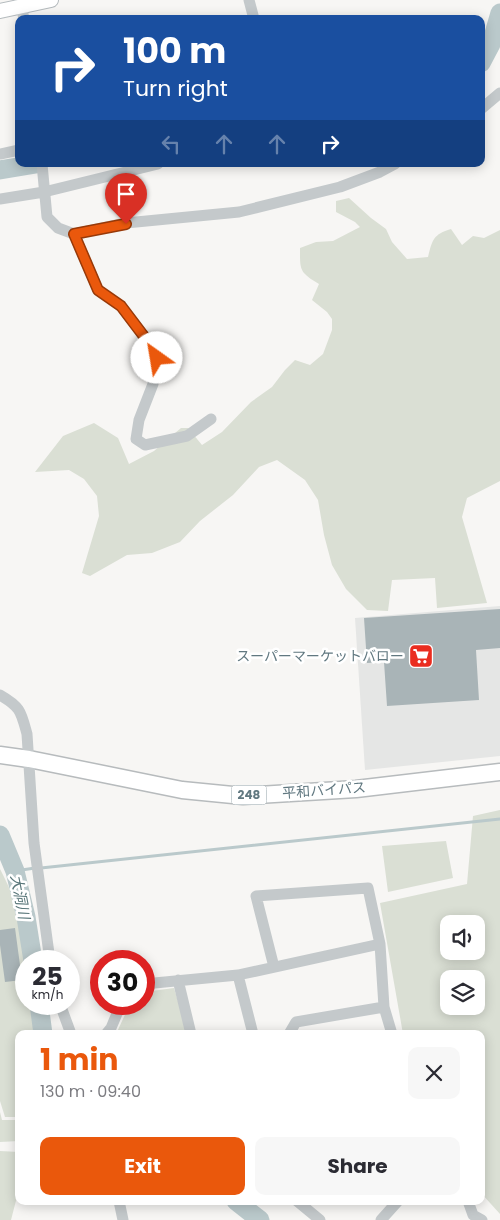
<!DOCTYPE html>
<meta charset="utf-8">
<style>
:root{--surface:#fff;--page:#f7f7f7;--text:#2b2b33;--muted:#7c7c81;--accent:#ea580c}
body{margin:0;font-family:Poppins,"Noto Sans JP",sans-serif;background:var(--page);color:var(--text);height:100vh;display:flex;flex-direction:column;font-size:19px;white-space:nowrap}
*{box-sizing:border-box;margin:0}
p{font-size:16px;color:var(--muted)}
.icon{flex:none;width:28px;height:28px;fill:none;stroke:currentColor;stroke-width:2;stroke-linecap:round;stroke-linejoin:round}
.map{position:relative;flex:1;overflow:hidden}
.side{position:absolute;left:15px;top:1030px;width:470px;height:175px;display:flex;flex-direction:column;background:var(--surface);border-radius:10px;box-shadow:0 2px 12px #0003}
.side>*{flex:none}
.banner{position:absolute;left:15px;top:15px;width:470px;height:152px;border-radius:10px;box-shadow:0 2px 12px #0003;background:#1a4fa0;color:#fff;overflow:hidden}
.tools{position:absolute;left:440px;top:915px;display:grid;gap:10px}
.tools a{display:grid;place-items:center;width:45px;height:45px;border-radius:10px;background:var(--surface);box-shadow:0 2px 12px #0003;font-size:25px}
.speed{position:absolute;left:15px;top:950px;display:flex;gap:10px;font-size:25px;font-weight:700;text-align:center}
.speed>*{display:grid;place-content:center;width:65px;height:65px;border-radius:50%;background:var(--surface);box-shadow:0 2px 12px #0003;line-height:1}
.speed small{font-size:12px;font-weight:400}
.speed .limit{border:8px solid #d22;background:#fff;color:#111}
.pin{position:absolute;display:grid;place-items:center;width:42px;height:42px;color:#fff;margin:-51px -21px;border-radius:50% 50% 50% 0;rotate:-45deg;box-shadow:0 0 5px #0007}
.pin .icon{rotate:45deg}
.me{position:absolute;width:55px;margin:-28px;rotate:328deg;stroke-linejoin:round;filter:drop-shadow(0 0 4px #0008)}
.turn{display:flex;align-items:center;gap:18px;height:105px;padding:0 25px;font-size:22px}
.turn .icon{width:65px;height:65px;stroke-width:2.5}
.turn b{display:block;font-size:35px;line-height:42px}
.lanes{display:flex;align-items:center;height:48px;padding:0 25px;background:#0003;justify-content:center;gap:25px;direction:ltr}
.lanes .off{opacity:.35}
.round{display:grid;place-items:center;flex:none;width:52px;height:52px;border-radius:10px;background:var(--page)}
.head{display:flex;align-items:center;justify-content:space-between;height:85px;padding:0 25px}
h1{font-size:30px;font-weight:700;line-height:38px;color:var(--accent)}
.primary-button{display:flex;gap:10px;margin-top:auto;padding:10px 25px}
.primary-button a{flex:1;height:58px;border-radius:10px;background:var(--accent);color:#fff;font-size:20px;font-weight:700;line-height:58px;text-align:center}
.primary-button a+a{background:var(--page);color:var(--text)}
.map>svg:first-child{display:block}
</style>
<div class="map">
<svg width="500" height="1220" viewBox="0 0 500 1220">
<rect width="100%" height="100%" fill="#f7f6f4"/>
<path fill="#e5e6e5" d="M500 606V756L365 770 355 618Z"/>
<path fill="#dadfd4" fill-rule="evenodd" d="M349 198 371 218 386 229 392 242 407 259 428 257C432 241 433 234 451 229L462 245 473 236 484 238 500 230V481L467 498 462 517 487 603 437 608 435 578 392 580 388 611 367 610 346 589 332 565 324 535 318 500 305 480 277 460 259 467 233 495 200 521 180 542 152 553 127 555 90 576 82 573 99 516 97 496 84 479 69 470 35 472 63 436 94 423 118 438 129 464 154 451 181 428H188L202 445 222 432 251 402 272 387 285 370 295 360 310 365 323 354 332 330V319L327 312 312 300 319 284C299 272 300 270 300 248L316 242 333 241 360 227 355 222 336 212V201Z
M500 810V1214L481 1193V1034H403L380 903 467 884 473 816ZM449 924H476V951H449ZM449 979H476V1006H449Z
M446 841 453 878 388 892 382 846Z
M0 869C17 901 23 926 28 961H26V1004H35L39 1034H19V1117H5L0 1101Z
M174 988 187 1031 185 1034H116L130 1004H144V992Z
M0 1112 2 1120H19V1141L0 1142Z
M0 1151 19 1152V1189L11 1220H0Z"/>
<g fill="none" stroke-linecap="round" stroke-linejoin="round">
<path stroke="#bac9cb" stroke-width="3" d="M41 868 500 819
M15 871 35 868"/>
<path stroke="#bac9cb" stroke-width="19" d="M481 63 491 44 500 13
M0 170 36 164
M0 835 15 871 26 917 33 961
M39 1004 43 1034
M236 1201 260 1220"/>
</g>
<path fill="#a9b4b7" d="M500 609V648L476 650 479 700 387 706 384 662 367 663 364 618Z
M15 928 22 980 5 982 0 945V930Z"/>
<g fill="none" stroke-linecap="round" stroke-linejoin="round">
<defs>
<path id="major" d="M0 11 51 0"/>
<path id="highway" d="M0 755 29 759 182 790 243 796 356 789 500 772"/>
</defs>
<use href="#major" stroke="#b5bbbe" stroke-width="16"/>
<use href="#highway" stroke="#b7bbbd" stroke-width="19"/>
<path stroke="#c4c9cb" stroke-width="11" d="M20 0 24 19
M249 0 254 19
M481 109 500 93
M0 154 19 150
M42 164 47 217 58 228 74 234 98 290 121 306 149 343 157 358 153 384 139 420 136 439 145 445 187 436 211 419
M0 199 44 192 158 164
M74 234 126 223 239 212 340 187 380 172 395 164
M0 695C21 707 21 712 27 734L34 843 50 961
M274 967 256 896 368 888 380 944 384 1007 392 1034
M238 975 253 1034
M178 980 191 1034
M144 984 238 975 380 944
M60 1004 71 1034
M106 1034 111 1028 121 1004
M289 1034 296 1022 384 1007
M119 1201 123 1220
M297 1201 320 1220
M468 1201 473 1215 482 1220
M381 1220 398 1201"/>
<use href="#major" stroke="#fff" stroke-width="14"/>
<use href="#highway" stroke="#fff" stroke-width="16"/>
</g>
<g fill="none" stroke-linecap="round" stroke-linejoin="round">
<defs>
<path id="route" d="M126 224 74 234 98 290 121 306 149 343 157 358"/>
</defs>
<use href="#route" stroke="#983908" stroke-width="12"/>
<use href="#route" stroke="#ea580c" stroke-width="9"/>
</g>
<defs>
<symbol id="supermarket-square" viewBox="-11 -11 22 22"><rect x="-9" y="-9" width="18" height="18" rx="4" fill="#ea2d20" stroke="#fff"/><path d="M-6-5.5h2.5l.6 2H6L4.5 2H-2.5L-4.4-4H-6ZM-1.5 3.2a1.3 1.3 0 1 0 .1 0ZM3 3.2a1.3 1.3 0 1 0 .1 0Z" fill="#fff"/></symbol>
</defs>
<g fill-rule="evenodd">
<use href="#supermarket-square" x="407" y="642" width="28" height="28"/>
</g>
<g text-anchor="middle" stroke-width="5" stroke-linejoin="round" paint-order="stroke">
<rect fill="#fff" stroke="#90a0a6" stroke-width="1" x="231.5" y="785.5" width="35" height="19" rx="4"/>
<g font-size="12" font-weight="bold" fill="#617880">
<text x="249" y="799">248</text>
</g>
<g font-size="14" fill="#617880" stroke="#fff" text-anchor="end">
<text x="404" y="661">スーパーマーケットバロー</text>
</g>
<g font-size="14" fill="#617880" stroke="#fff">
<text transform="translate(324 790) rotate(-4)" y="5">平和バイパス</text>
</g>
<g font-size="15" font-style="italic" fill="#5b787b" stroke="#fff">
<text transform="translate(20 897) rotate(79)" y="5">大洞川</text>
</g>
</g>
</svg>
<div class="tools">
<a><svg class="icon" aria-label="sound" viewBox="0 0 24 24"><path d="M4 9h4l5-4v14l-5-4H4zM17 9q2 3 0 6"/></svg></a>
<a><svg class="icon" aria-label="layers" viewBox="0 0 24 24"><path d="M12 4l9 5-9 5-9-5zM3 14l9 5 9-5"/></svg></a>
</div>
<div class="speed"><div>25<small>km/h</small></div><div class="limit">30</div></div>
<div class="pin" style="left:126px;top:224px;background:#d93025"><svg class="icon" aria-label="arrive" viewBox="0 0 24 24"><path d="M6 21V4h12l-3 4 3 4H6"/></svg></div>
<svg class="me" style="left:157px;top:358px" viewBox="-20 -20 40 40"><circle r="19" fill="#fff"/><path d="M0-13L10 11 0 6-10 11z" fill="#ea580c"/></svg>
<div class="banner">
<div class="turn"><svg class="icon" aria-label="right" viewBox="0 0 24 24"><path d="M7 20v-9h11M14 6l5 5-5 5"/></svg><div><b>100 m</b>Turn right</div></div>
<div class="lanes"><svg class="icon off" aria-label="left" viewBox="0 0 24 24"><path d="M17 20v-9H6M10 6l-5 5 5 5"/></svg><svg class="icon off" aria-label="ahead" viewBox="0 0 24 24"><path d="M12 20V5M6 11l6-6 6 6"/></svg><svg class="icon off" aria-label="ahead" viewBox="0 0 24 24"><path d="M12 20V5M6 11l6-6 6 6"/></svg><svg class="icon" aria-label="right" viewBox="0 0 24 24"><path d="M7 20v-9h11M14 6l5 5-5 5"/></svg></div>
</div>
<section class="side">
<div class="head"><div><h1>1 min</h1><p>130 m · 09:40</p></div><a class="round"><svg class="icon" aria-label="close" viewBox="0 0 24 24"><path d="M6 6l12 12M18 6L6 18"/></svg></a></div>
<div class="primary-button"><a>Exit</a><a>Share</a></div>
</section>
</div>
